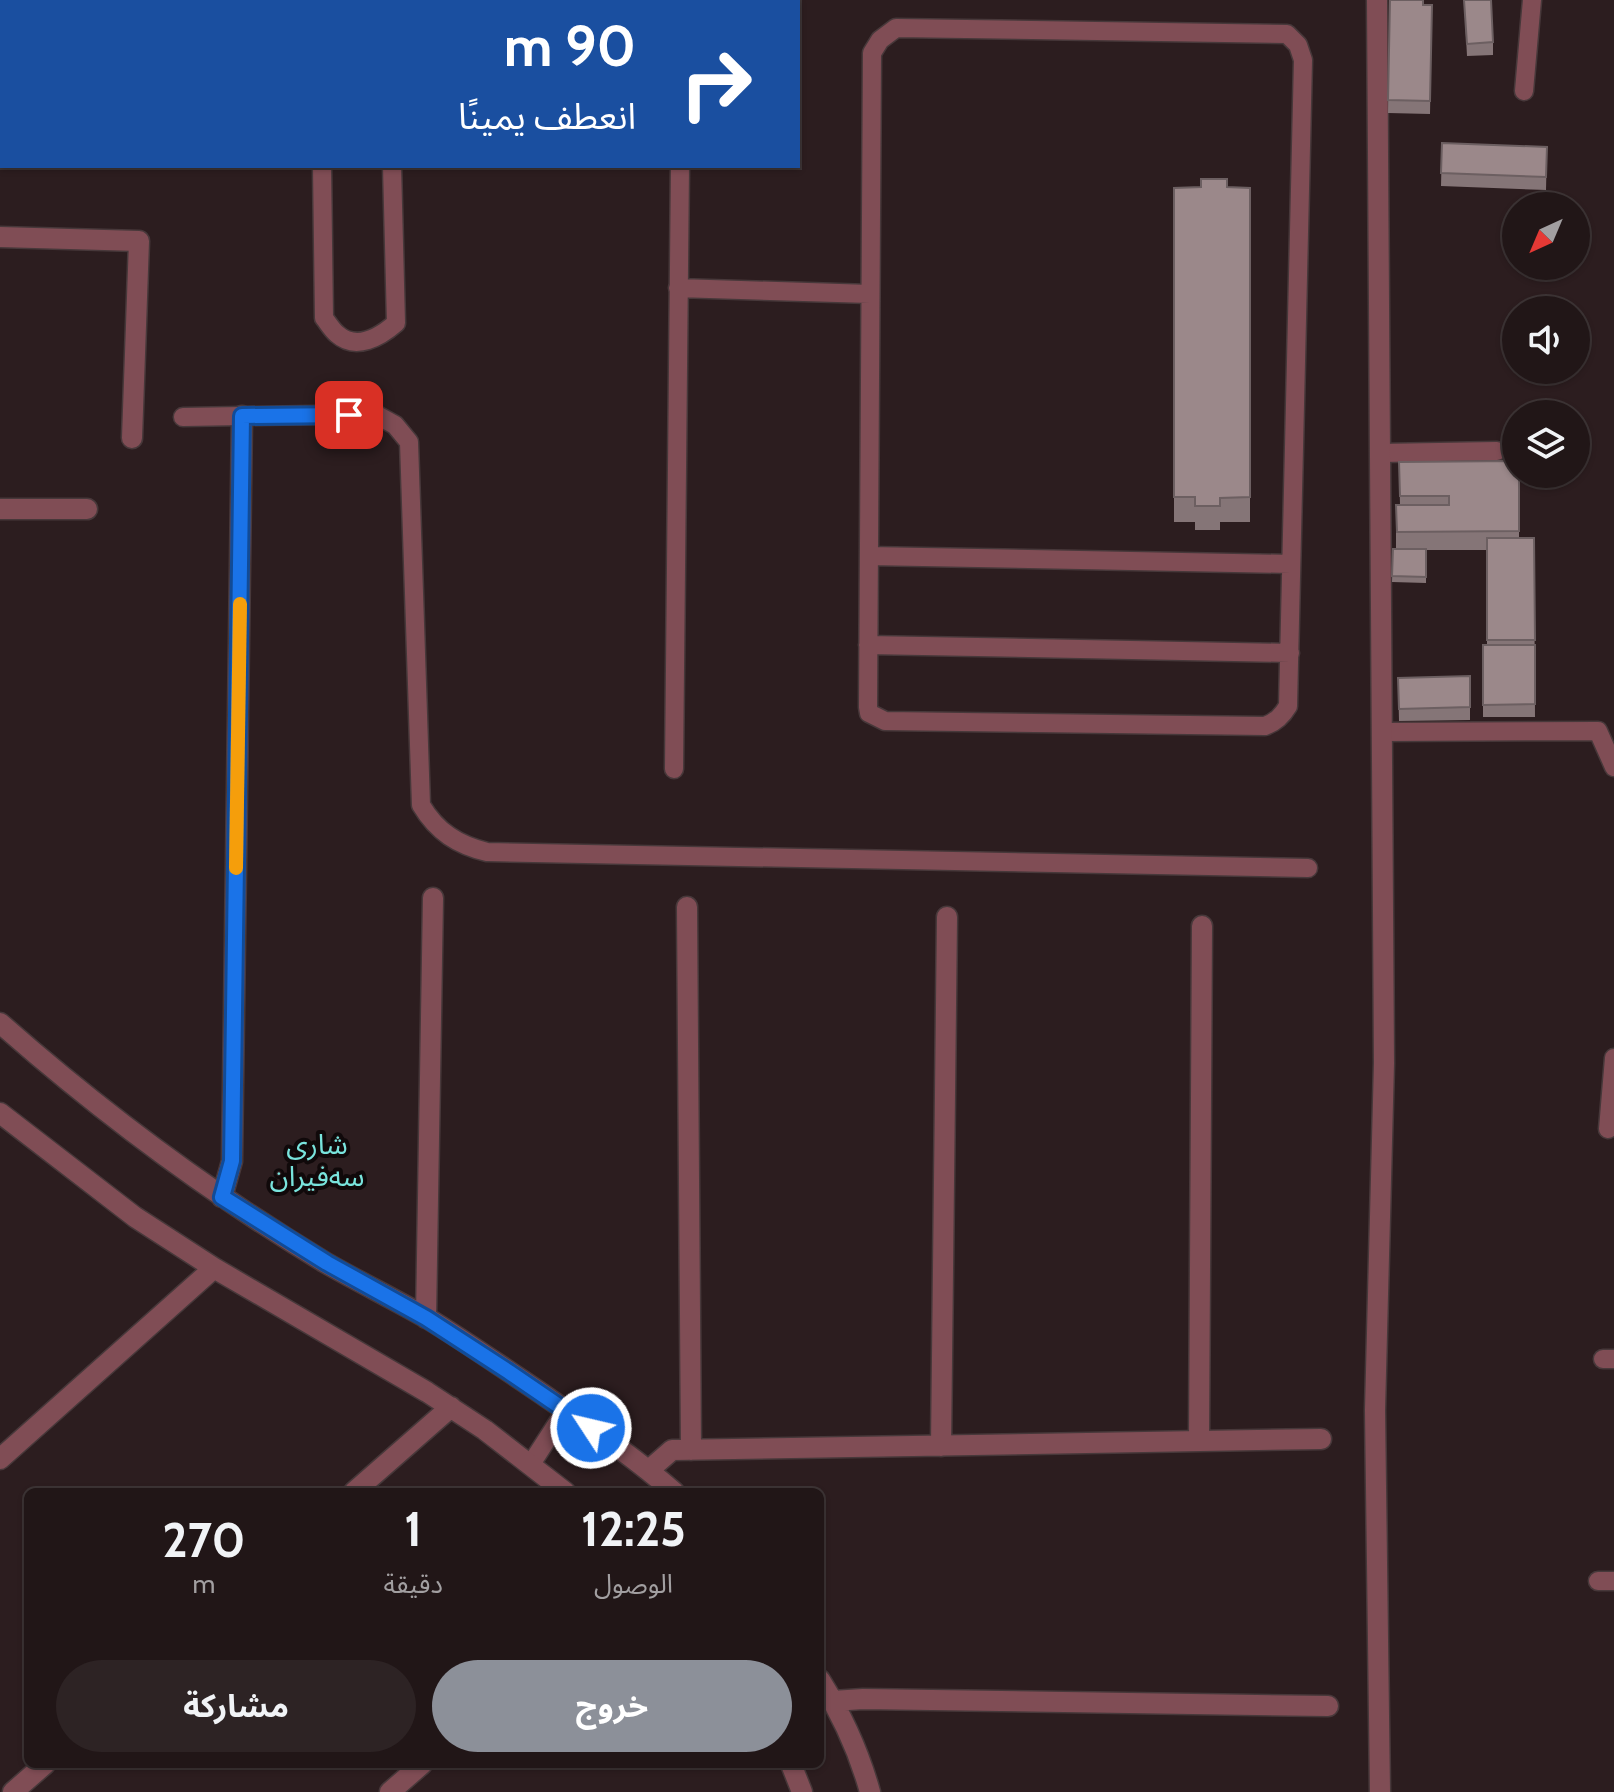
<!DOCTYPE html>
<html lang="ar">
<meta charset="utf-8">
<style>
:root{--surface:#211617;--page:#2d2324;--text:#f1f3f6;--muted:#a29fa1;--line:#3e3536;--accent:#8c9099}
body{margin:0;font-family:Cabin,"Noto Sans Arabic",sans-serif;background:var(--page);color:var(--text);direction:rtl;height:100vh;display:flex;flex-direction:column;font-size:30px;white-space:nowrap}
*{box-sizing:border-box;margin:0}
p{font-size:26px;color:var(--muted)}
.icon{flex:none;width:44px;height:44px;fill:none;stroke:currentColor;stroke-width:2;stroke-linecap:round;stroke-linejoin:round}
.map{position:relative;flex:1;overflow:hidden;direction:ltr}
.drawer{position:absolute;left:24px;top:1488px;width:800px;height:280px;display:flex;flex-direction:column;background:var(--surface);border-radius:12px;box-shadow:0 2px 6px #0004,0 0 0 2px var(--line);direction:rtl}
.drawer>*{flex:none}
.hud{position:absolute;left:0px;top:0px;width:800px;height:168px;box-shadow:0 2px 6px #0004,0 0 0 2px var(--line);direction:rtl;background:#1a4fa0;color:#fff;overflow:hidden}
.needle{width:52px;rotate:224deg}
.buttons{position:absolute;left:1502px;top:192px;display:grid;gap:16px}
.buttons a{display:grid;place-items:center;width:88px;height:88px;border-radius:50%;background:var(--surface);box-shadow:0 2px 6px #0004,0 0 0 2px var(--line);font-size:40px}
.pin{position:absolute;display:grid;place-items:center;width:68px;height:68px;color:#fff;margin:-34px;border-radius:16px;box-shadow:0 4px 12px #0006}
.me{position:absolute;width:88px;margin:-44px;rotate:305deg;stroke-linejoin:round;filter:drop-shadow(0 0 6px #0008)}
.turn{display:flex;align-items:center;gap:28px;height:168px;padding:0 32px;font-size:36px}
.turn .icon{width:104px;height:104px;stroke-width:2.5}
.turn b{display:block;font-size:56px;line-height:68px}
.eta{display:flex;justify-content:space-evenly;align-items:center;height:136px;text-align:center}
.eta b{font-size:48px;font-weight:700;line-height:56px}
.cta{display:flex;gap:16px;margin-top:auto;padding:16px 32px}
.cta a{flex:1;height:92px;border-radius:48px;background:var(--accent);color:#fff;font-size:32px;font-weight:700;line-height:92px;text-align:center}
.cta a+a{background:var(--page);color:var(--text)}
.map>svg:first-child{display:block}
</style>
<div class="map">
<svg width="1614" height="1792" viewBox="0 0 1614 1792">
<rect width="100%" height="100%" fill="#2c1d1f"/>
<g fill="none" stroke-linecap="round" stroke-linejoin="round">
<defs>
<path id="lane" d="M305 0 307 2
M531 2 534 0
M681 2V0
M896 28 1287 34 1298 45 1303 60 1288 706C1282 716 1276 722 1265 726L885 721 869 713 868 707 872 53 880 40Z
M1524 91 1532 0
M322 166 324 318C328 323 332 330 337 334 356 351 380 337 396 323L392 166
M678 288 870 294
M183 417 375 414 395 425 409 442 421 805C437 832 458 845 487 852L1308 868
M1380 453 1497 451
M869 556 1291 564
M868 645 1290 653
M1382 732 1598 731 1614 767
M674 769 680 166
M1608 1129 1614 1058
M1603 1359H1614
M531 1464 566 1410
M1598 1581H1614"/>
<path id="street" d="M1377 0 1384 1063 1375 1410 1380 1792
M0 237 139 241 132 438
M0 509H87
M687 907 691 1450
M0 1023C102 1113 210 1193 326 1263 359 1282 394 1299 427 1318 468 1343 508 1371 548 1398 591 1428 634 1457 674 1492
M0 1113 135 1217 214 1268 427 1392 485 1430 565 1492
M222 1197 232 1161 242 416
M426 1318 433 898
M1199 1441 1202 926
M941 1446 947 917
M0 1459 214 1268
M649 1470 672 1450 1321 1439
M354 1492 451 1407
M820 1680C842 1715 859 1752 870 1792
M833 1701 863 1699 1328 1706
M791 1764 802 1792
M13 1792 45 1764
M390 1792 422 1764"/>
</defs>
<use href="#lane" stroke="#47383a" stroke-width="21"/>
<use href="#street" stroke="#47383a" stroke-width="23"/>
<use href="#lane" stroke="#804d55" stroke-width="18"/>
<use href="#street" stroke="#804d55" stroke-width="20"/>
</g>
<path fill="#857577" d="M1390 0 1423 5H1432L1430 114 1388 113Z
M1464 0 1493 42V55L1467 56Z
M1442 143 1547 147 1546 190 1441 186Z
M1174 188H1250V522H1220V530H1195V522H1174Z
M1399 462 1519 474V538H1534L1535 717H1483V645H1487V550H1426V583L1392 582 1393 549H1396V505H1400Z
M1470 676V720L1399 721 1398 678Z"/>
<path fill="#9b888a" stroke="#6c5f61" stroke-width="2" d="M1390 0H1423V5H1432L1430 101 1388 100Z
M1464 0H1491L1493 42 1467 44Z
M1442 143 1547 147 1546 177 1441 173Z
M1201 179H1227V187L1250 188V497L1220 498V506H1195V497H1174V188L1201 187Z
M1516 461V474H1519V531L1397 532 1396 505H1449V496H1400L1399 462Z
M1487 538H1534L1535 640H1487Z
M1393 549H1426V577L1392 576Z
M1483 645H1535V704L1483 705Z
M1470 676V707L1399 709 1398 678Z"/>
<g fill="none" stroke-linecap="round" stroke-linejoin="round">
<defs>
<path id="route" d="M349 415 242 416 232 1161 222 1197 327 1263 426 1318 509 1372 591 1428"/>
</defs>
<use href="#route" stroke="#114b97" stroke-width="20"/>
<use href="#route" stroke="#1a73e8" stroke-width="14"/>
<path stroke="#f59e0b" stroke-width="14" d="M236 868 240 604"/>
</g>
<g text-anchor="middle" stroke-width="8" stroke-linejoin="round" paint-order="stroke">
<g font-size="28" fill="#79e4dd" stroke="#10090a">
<text x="317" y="1154">شاری<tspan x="317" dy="32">سەفیران</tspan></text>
</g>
</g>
</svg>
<div class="buttons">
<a><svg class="needle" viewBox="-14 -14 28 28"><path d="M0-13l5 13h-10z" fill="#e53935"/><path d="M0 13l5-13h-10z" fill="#a29fa1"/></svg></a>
<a><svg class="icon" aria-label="sound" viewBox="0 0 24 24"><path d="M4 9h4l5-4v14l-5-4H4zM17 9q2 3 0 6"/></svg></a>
<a><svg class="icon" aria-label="layers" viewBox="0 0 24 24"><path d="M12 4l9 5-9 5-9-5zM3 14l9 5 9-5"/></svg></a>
</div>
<div class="pin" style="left:349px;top:415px;background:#d93025"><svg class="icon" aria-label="arrive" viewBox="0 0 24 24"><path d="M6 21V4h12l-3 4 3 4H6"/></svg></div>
<svg class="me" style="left:591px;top:1428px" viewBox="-20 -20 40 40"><circle r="17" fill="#1a73e8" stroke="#fff" stroke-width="3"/><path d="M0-11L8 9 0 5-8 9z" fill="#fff"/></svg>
<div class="hud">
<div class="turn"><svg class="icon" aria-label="right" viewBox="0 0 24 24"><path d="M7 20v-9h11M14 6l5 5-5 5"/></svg><div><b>90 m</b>انعطف يمينًا</div></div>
</div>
<section class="drawer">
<div class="eta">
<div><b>12:25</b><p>الوصول</p></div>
<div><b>1</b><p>دقيقة</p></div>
<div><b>270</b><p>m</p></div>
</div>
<div class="cta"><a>خروج</a><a>مشاركة</a></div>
</section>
</div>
